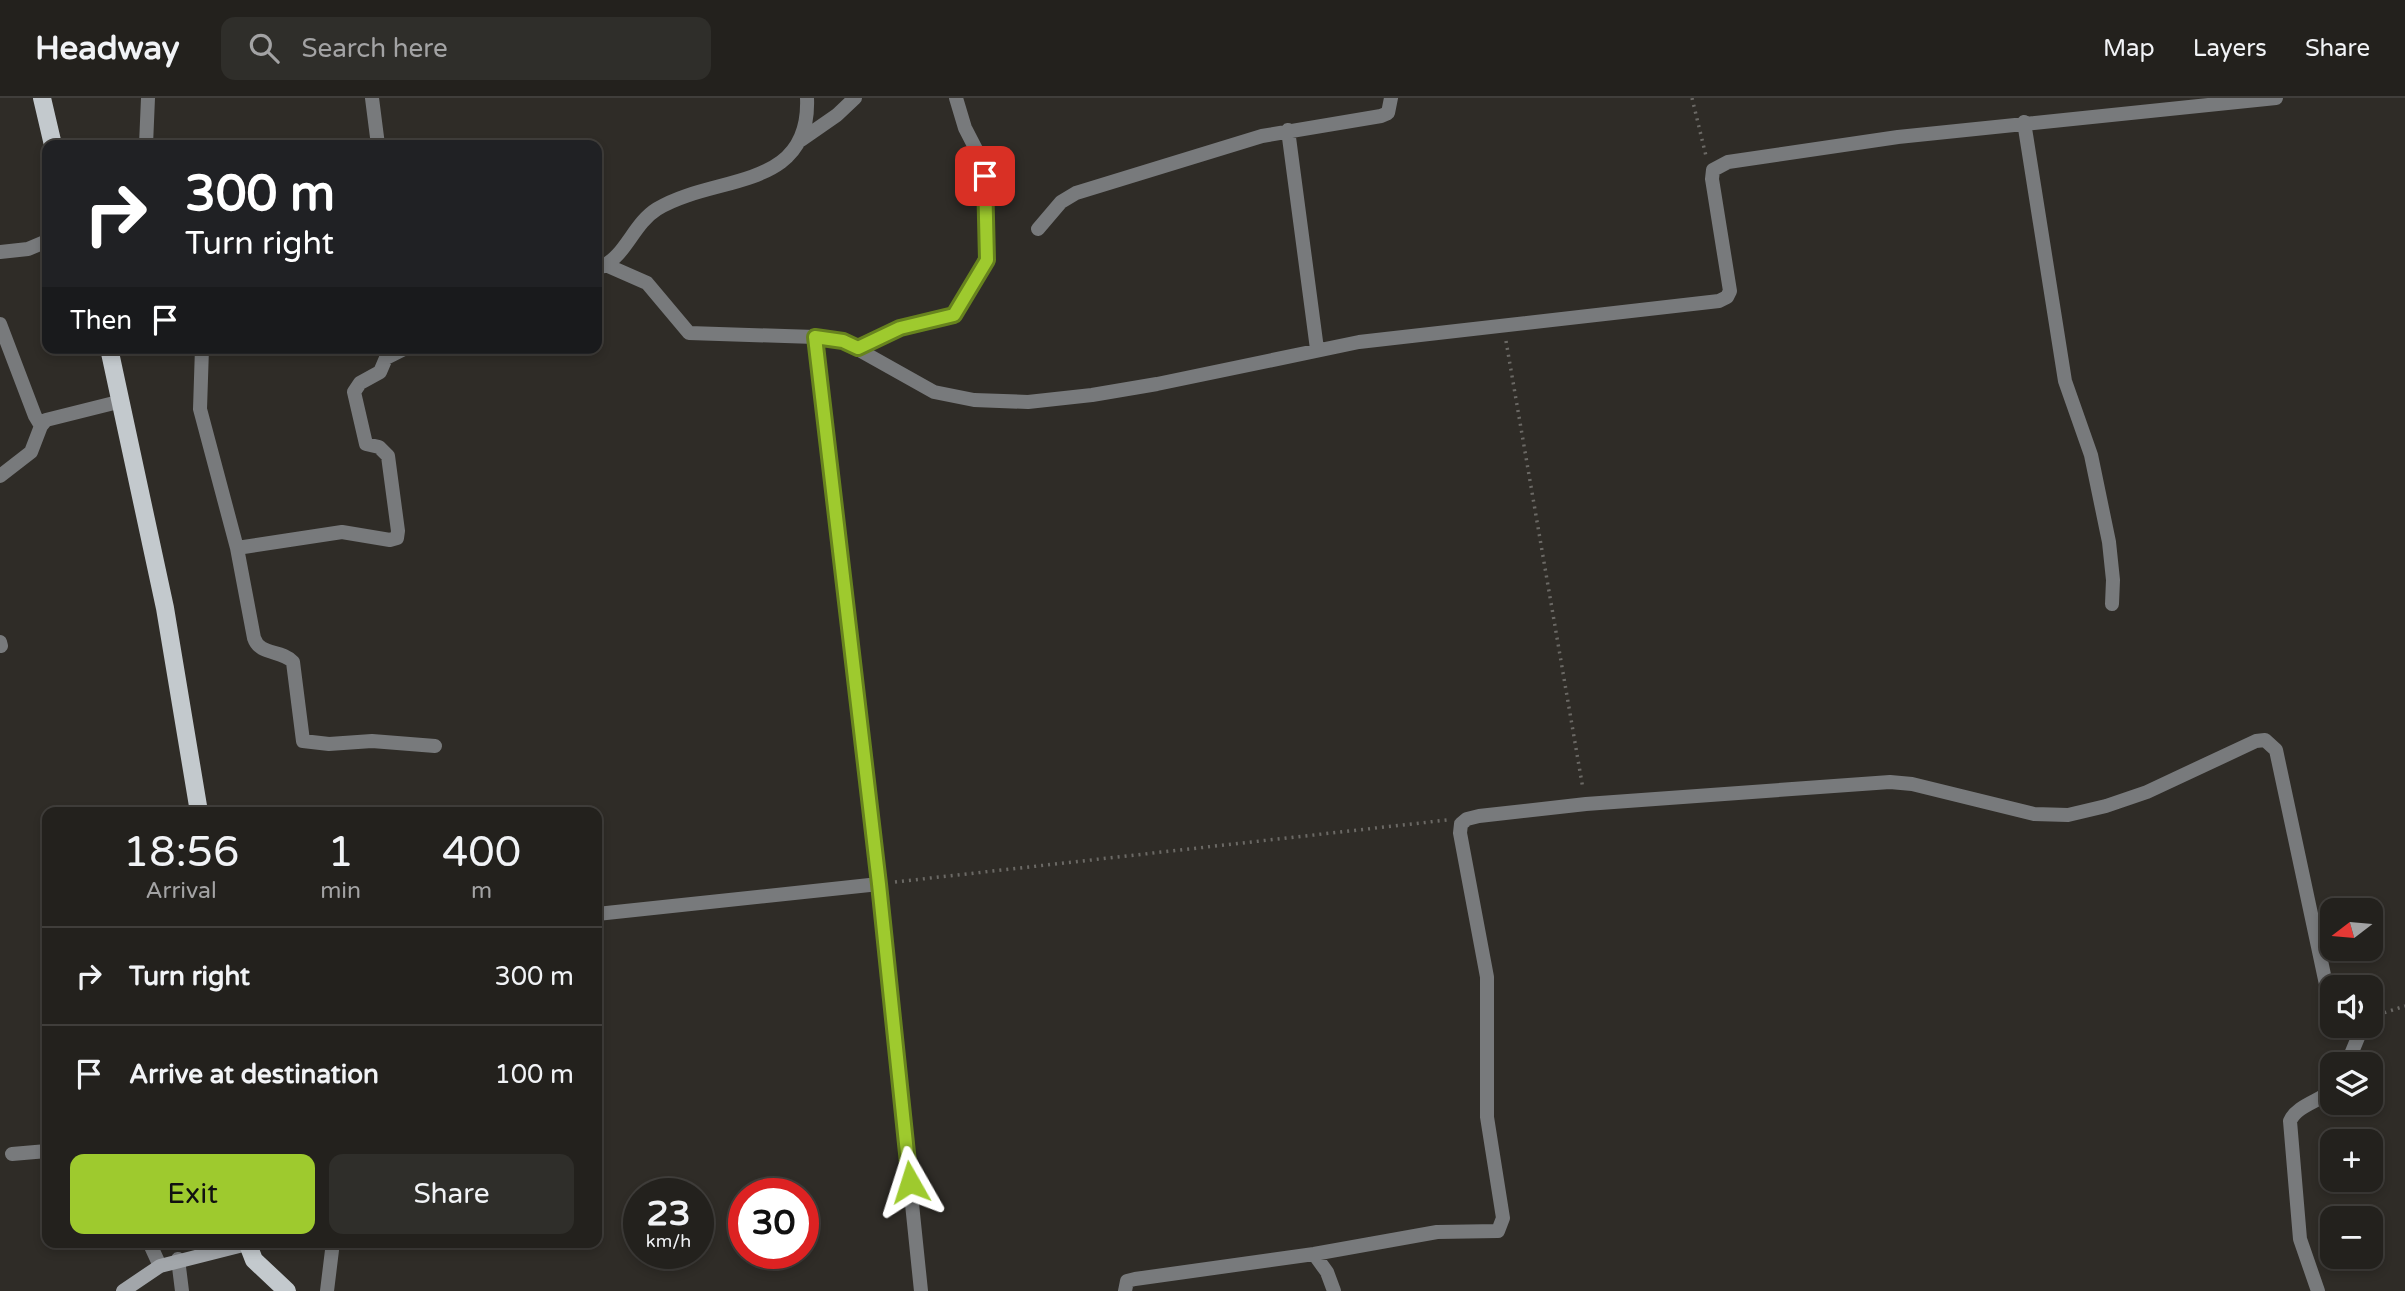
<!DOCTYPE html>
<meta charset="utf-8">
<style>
:root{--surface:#23211d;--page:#2f2e2a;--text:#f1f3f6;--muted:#a3a3a4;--line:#403e3b;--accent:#9eca2e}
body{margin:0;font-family:"Varela Round",sans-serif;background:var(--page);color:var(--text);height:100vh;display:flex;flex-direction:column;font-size:26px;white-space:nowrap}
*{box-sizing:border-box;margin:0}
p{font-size:23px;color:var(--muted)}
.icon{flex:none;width:38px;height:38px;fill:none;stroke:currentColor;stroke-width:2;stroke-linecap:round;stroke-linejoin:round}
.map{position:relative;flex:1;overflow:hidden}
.sheet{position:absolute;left:42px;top:709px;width:560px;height:441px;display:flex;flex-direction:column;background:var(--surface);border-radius:14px;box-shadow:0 4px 10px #0003,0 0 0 2px var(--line)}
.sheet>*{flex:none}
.guide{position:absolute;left:42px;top:42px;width:560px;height:214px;border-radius:14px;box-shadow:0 4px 10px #0003,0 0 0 2px var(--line);background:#202124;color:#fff;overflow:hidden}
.needle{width:46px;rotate:254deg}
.controls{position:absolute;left:2320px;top:800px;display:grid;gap:14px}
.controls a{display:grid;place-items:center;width:63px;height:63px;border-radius:14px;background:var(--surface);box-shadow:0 4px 10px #0003,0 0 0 2px var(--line);font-size:35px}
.speed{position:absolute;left:623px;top:1080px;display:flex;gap:14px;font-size:35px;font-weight:700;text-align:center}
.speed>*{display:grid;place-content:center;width:91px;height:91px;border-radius:50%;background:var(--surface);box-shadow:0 4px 10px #0003,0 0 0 2px var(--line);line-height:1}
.speed small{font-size:18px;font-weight:400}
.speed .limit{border:10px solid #d22;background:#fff;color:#111}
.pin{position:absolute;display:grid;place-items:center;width:60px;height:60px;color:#fff;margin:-30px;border-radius:14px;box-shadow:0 4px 10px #0006}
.me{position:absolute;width:77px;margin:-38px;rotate:354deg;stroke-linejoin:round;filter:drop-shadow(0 0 5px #0008)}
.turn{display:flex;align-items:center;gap:24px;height:147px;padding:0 28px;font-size:32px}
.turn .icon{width:91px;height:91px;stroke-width:2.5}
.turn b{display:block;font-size:49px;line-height:60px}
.then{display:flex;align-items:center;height:66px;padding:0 28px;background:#0003;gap:14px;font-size:26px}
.eta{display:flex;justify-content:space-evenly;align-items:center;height:119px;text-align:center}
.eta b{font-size:42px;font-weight:600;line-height:49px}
.primary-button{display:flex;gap:14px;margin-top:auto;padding:14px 28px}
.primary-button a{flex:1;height:80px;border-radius:14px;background:var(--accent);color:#111;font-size:28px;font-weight:600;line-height:80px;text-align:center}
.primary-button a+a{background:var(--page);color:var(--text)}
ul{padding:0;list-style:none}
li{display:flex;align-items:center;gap:21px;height:98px;padding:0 28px;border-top:2px solid var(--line)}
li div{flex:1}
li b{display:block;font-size:26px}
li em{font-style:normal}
header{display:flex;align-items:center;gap:42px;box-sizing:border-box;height:98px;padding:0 35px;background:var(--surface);border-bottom:2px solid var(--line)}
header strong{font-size:33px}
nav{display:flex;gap:38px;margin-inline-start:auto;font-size:24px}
.search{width:490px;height:63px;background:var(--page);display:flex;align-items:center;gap:18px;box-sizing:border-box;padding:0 24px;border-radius:14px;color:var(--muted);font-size:26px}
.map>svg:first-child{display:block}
</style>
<header>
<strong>Headway</strong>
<div class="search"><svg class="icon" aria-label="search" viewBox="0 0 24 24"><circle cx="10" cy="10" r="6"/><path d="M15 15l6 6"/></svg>Search here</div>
<nav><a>Map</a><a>Layers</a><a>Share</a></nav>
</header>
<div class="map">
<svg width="2405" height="1193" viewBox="0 0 2405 1193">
<rect width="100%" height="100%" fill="#2f2c27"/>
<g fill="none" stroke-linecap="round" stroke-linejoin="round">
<path stroke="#6b6965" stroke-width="3.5" stroke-dasharray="2 5" stroke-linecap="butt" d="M1692 0 1706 58
M1506 243 1583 691
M895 784 1447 722
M2371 919 2405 908"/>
<path stroke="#787a7c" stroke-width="14" d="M372 0 378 47
M2024 24 2065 283 2091 357 2109 444 2113 482 2112 506
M1288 32 1317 251
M801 42 837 17 855 0
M146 47 148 0
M1038 131 1061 104 1076 95 1262 38 1381 18 1388 15 1391 0
M0 154 28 151 47 143
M606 167 647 185 689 235 815 239 843 243 934 294 974 302 1028 304 1092 297 1157 286 1359 244 1719 203 1727 199 1730 193 1712 81 1713 72 1728 64 1898 39 2276 0
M601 169C626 158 633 126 657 111 714 76 811 94 807 0
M0 226 35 318 41 328
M815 239 879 786 921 1193
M202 250 200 311 237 450 254 540C260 558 281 551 293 564L303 643 329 646 372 643 435 648
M857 250 900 230 954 217 983 170 987 150 983 65 965 30 956 0
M0 378 31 354 41 328 46 322 118 304
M237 450 342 434 390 442 397 440 398 433 388 358 379 349 366 346 354 294 360 285 380 274 386 260 406 250
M0 544 1 548
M597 816 879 786
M2347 966 2359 937 2354 928
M12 1056 47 1053
M149 1144 160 1168
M1314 1156 1327 1174 1334 1193
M178 1161 182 1193
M327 1193 333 1144
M1125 1193 1127 1183 1135 1181 1314 1156 1437 1134 1498 1133 1503 1120 1487 1019V879L1460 735 1461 726 1467 721 1479 718 1586 706 1890 684 1912 686 2034 716 2068 717 2106 708 2147 694 2256 643 2265 642 2276 652 2333 919
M2318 1193 2300 1141 2290 1023C2297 1007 2321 1003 2333 991"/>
<path stroke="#a2a6aa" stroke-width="14" d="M123 1193 160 1168 247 1146"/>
<path stroke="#c3c9cd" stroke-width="18" d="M42 0 53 47
M109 250 165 510 199 714
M247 1144 254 1162 287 1193"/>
</g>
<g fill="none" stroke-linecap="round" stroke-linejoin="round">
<defs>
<path id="route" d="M910 1084 879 786 815 239 843 243 858 250 900 230 954 217 987 162 985 78"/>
</defs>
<use href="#route" stroke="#67831e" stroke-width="18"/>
<use href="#route" stroke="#9eca2e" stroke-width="12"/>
</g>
</svg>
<div class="controls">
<a><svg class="needle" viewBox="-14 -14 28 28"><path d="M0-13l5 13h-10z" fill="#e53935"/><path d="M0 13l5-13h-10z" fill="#a3a3a4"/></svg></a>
<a><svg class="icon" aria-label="sound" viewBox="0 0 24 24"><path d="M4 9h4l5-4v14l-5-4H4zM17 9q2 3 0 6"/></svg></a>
<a><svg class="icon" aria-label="layers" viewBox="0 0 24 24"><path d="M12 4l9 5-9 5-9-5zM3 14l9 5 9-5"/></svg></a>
<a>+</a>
<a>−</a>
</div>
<div class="speed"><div>23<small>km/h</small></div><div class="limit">30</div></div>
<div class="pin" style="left:985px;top:78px;background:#d93025"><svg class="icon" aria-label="arrive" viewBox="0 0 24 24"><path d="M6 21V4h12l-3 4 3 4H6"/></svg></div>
<svg class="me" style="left:910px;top:1084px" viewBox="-20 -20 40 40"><path d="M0-17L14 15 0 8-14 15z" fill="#9eca2e" stroke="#fff" stroke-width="4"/></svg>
<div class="guide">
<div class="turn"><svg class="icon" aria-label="right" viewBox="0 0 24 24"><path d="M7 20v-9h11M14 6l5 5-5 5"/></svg><div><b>300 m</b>Turn right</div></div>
<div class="then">Then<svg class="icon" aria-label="arrive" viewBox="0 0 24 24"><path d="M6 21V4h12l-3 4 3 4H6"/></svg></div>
</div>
<section class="sheet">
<div class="eta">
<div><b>18:56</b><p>Arrival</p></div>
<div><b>1</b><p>min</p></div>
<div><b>400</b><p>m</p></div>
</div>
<ul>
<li><svg class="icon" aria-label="right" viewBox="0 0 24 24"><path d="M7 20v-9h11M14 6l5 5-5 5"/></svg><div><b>Turn right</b></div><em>300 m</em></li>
<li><svg class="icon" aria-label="arrive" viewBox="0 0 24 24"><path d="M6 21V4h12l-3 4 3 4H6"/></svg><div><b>Arrive at destination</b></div><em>100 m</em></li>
</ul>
<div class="primary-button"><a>Exit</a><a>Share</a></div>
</section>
</div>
